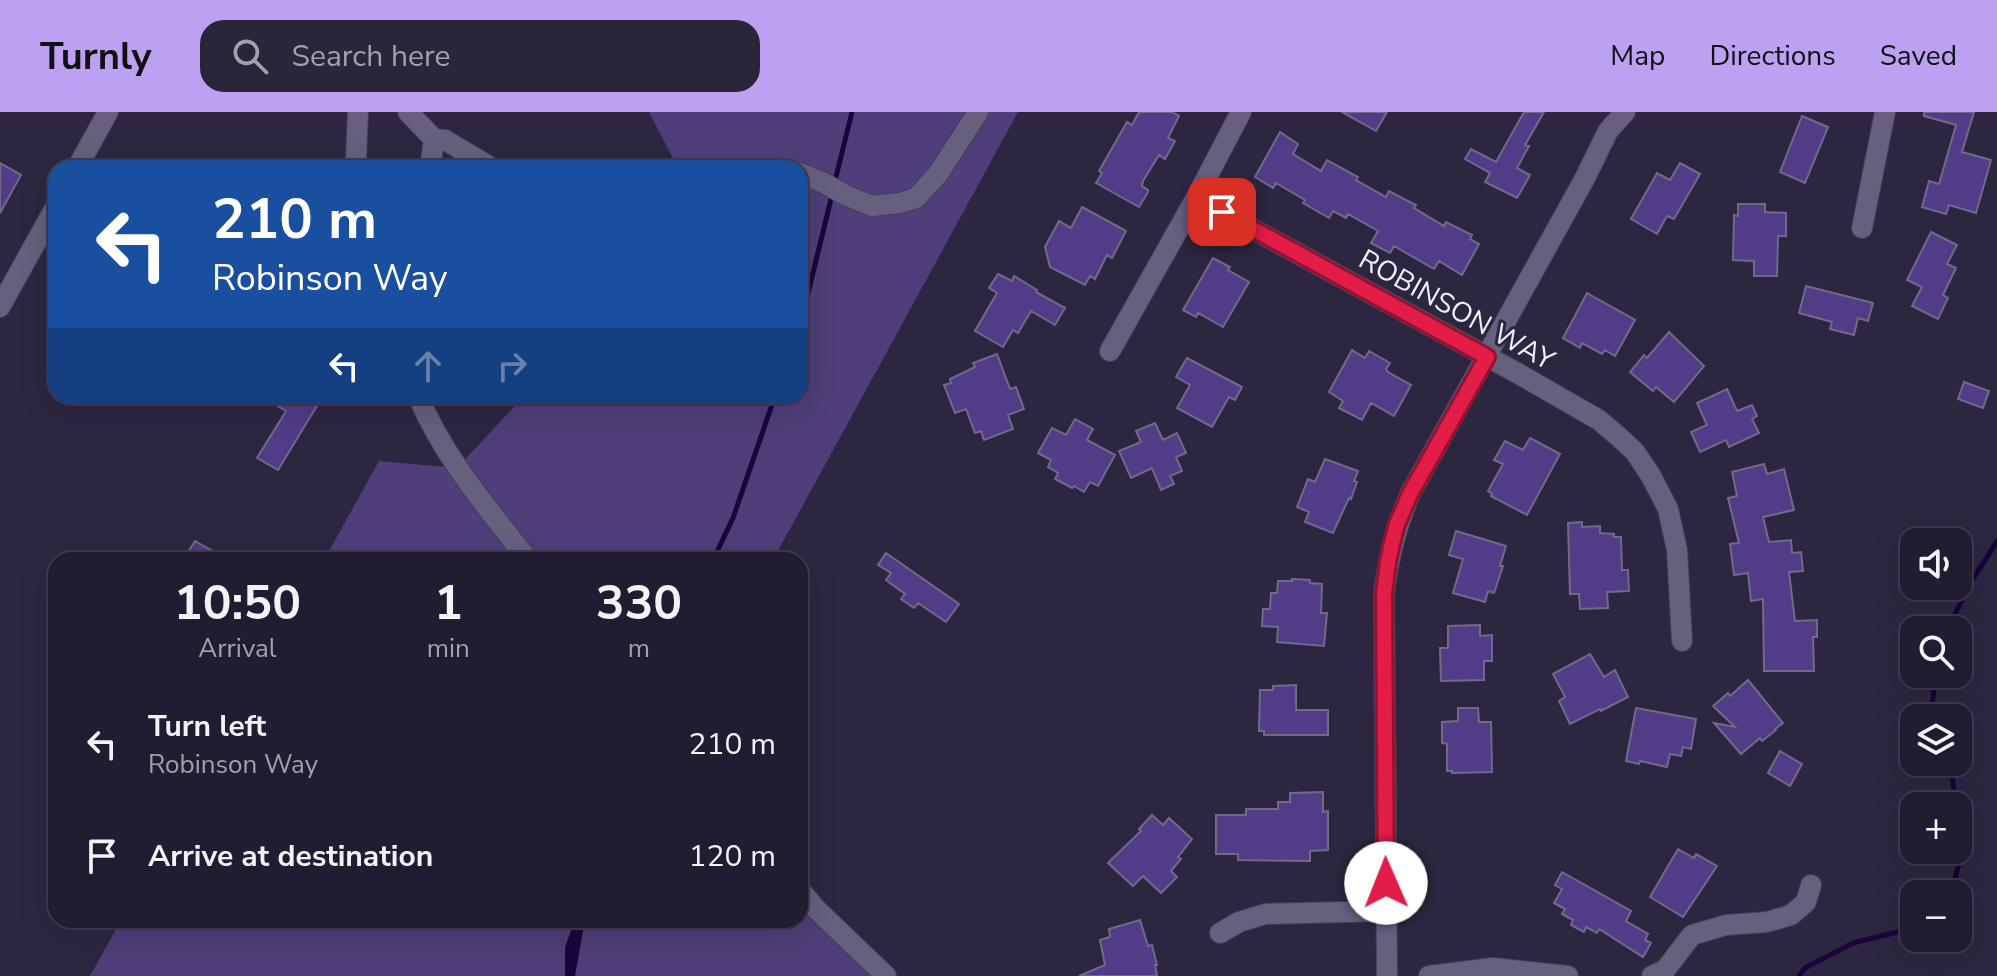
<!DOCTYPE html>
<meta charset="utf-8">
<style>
:root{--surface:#221c31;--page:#2a2539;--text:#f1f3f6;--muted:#a2a1ab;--line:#3f3a4d;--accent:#bca0f2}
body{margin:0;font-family:"Nunito Sans",sans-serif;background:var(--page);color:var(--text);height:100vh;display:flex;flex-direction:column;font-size:30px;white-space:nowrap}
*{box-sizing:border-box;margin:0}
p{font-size:26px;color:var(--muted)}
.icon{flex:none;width:44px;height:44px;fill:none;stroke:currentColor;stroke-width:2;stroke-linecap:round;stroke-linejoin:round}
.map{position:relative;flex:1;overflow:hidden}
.details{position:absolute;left:48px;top:440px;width:760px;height:376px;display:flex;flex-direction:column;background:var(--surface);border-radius:24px;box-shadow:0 8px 32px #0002,0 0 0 2px var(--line)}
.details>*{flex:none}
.top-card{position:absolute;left:48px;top:48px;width:760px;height:244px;border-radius:24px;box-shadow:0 8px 32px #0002,0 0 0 2px var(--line);background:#1a4fa0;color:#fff;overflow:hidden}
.buttons{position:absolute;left:1900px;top:416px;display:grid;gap:16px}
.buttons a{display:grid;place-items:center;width:72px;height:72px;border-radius:16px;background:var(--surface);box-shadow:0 8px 32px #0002,0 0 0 2px var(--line);font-size:40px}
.pin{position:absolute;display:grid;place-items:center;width:68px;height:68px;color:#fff;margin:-34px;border-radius:16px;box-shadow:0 4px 12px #0006}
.me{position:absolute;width:88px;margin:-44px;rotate:359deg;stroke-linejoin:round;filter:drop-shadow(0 0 6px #0008)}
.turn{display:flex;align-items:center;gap:28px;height:168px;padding:0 32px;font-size:36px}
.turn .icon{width:104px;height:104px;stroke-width:2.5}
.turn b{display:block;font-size:56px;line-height:68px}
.lanes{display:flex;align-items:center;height:76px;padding:0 32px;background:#0003;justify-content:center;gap:40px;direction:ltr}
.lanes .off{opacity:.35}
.eta{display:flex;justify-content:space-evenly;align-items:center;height:136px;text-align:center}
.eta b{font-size:48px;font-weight:700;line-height:56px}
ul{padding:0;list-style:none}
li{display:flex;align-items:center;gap:24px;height:112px;padding:0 32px}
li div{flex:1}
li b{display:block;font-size:30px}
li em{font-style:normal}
header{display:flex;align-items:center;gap:48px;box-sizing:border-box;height:112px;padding:0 40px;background:var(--accent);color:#111}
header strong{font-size:38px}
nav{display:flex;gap:44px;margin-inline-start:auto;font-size:28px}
.search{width:560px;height:72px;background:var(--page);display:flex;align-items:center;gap:20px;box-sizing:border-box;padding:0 28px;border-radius:24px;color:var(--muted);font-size:30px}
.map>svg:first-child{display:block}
</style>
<header>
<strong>Turnly</strong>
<div class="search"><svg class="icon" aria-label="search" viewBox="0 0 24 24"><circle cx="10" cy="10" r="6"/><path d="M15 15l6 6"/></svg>Search here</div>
<nav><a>Map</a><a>Directions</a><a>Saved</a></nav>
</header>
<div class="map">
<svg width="1997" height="864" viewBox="0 0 1997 864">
<rect width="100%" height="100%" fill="#2d2641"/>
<path fill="#4f3e79" d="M649 0H1018L773 448H324L379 349 457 356 524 284H800V56H678Z
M800 778 886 864H90L121 808H800Z"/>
<path fill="#1a043b" d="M575 808H588L583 819 575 864H565V835Z"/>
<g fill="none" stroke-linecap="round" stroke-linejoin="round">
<path stroke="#1a043b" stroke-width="5" d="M834 73 852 0
M800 214 832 83
M713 448 733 406 775 284
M1947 518 1971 470 1997 429
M1936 562 1932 593 1936 606
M1948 650 1953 670 1956 694
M1951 782 1961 743 1958 717
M1799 864 1805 856 1853 831 1914 816"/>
</g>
<path fill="#533c87" stroke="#706a89" stroke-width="2" d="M1139 0H1172L1179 4 1168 26 1175 29 1165 47 1159 43 1143 69 1142 74 1148 78V80L1139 95 1096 71 1102 61 1099 59 1127 10 1132 13Z
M1342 0H1387L1376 19Z
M1524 0H1544L1525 33 1529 34 1517 56 1530 63 1517 86 1485 70 1490 61 1465 47 1471 37 1496 50Z
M1924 0H1974L1962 40 1991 48 1976 101 1949 93 1946 102 1922 95 1929 69 1939 72 1956 13 1924 4Z
M1802 4 1828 15 1805 71 1780 60Z
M1280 20 1298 32 1293 42 1321 59 1327 48 1358 65 1356 68 1386 85 1389 79 1416 93 1414 96 1444 114 1446 110 1472 123 1470 127 1479 132 1462 163 1439 149 1434 157 1394 134 1390 141 1371 131 1378 119 1348 102 1346 106 1333 99 1329 106 1303 91 1305 88 1276 71 1273 76 1255 65Z
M0 51 21 63 0 101Z
M1680 51 1700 62 1674 107 1667 104 1657 122 1631 107 1657 61 1670 68Z
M1738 92H1765V100L1786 101V124H1778L1777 164H1754V149L1733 148 1734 103 1738 104Z
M1082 95 1126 119 1112 146 1107 143 1095 167 1090 164 1085 173 1050 155 1045 135 1059 109 1071 116Z
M1931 120 1957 133 1947 152 1956 156 1943 183 1948 186 1938 207 1912 194 1922 175 1907 168Z
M1213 146 1230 155 1228 158 1249 170 1223 215 1198 201 1196 205 1183 198Z
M998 162 1012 169 1014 164 1019 167 1037 178 1036 180 1065 196 1055 213 1031 199 1018 221 1013 218 1003 235 975 219 997 181 989 176Z
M1806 174 1873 191 1868 209 1858 206 1854 223 1830 217 1832 210 1799 201Z
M1587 181 1635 208 1615 244 1605 238 1602 242 1582 231 1580 236 1563 226Z
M1669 220 1704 254 1674 290 1656 275 1653 279 1630 260 1644 243 1647 246Z
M1352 238 1365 246 1369 239 1390 251 1386 257 1388 260 1411 273 1394 304 1371 291 1362 308 1339 296 1343 289 1329 280Z
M997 242 1010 277 1016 275 1024 297 1008 303 1013 317 984 328 981 319 975 321 966 297 955 301 944 273 951 271 950 267 975 255 973 251Z
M1187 246 1242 275 1235 288 1229 285 1212 315 1177 296 1190 273 1176 265Z
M1964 270 1989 279 1983 296 1958 287Z
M1727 277 1737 299 1752 293 1757 304 1752 307 1759 321 1729 335 1726 328 1700 340 1691 320 1707 313 1697 291Z
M261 284H323L278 358 257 346 286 299Z
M1075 307 1093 317 1087 328 1115 343 1098 374 1090 370 1084 380 1074 374 1072 376 1055 367 1058 361 1048 355 1051 348 1038 341 1052 316 1066 323Z
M1155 311 1163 328 1177 321 1186 341 1176 345 1182 359 1170 364 1174 372 1161 378 1152 356 1131 366 1119 339 1141 330 1136 319Z
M1530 326 1560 342 1527 403 1491 384 1492 382 1488 379 1503 352 1494 348 1505 329 1523 338Z
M1325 347 1358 359 1354 369 1357 370 1351 387 1349 386 1333 421 1305 410 1309 400 1297 395 1308 367 1315 370Z
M1764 352 1767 362 1784 357 1794 398 1763 405 1769 430 1791 428 1792 441 1801 440 1803 459 1789 460 1795 509 1817 508V525H1813L1814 559H1764L1763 487 1751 489 1748 461 1734 463 1730 432 1739 431 1728 386 1737 384 1732 360Z
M1582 410V415L1600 414V421L1614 422V425H1621L1622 458H1628L1629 479 1607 480 1608 496 1580 497 1579 482H1570L1568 411Z
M1456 419 1506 434 1500 454H1503L1494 481 1488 479 1485 490 1453 481 1463 447 1449 443Z
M195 429 229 448H183Z
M886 441 959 492 946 510 918 491 914 496 901 487 905 482 886 468 891 461 878 453Z
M1292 467 1310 468V471L1322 472 1321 501H1327L1324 534 1277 530 1278 515 1262 514 1263 497H1270L1271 481H1277L1278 469H1292Z
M1480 513V524L1492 523V549H1484V568L1441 569 1440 536H1448V514Z
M1590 542 1604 565 1615 558 1628 585 1601 599 1600 597 1570 612 1559 589 1565 585 1553 562Z
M1748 568 1783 611 1775 617 1776 618 1762 629 1760 626 1741 642 1714 611 1735 615 1713 594 1728 581 1730 584Z
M1296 573V598H1328V623H1264V619H1259L1260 578H1273V574Z
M1458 596H1478L1479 610H1491L1492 660 1452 661V659H1447V632L1442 631V610L1458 609Z
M1636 596 1696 607 1691 637 1683 635 1681 644 1670 642 1667 655 1640 649 1639 652 1626 649Z
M1780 639 1802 652 1790 674 1768 661Z
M1323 680V700L1328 699V738L1310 739V749L1238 748V742H1216V703H1246V697H1278V690H1290V681Z
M1152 703 1163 713 1169 706 1192 727 1178 745 1181 747 1171 759 1177 765 1161 781 1143 764 1133 774 1108 751 1141 719 1139 717Z
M1678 737 1694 746 1696 742 1717 754 1683 805 1650 785Z
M1562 760 1631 799 1626 809 1648 822 1645 828 1651 831 1643 845 1599 817 1597 821 1586 815 1584 820 1571 813 1573 808 1562 802 1565 797 1554 791 1562 777 1555 773Z
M1140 808 1148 834 1152 833 1157 853H1155L1157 864H1079L1105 853 1100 828 1110 825 1109 817Z"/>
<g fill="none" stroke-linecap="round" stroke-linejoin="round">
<defs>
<path id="minor" d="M408 0 434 27 430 56
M434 27 445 28 492 56
M77 56 108 0
M354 56 356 46 358 0
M800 61 824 71 845 83 872 94 900 91 916 86 938 62 978 0
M1196 86 1519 262 1599 308 1619 325 1635 340 1651 364 1668 397 1677 438 1682 529
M1862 116 1885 0
M0 195 56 94
M1110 239 1196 86 1241 0
M418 284C444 346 487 395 528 448
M800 778 816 797 886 864
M1220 821 1239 810 1265 802 1386 799
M1387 864 1384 481C1388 446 1396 415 1410 382L1585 66 1608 19 1625 0
M1429 864 1493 856 1568 864
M1652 864 1665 858 1692 823 1726 813 1767 810 1791 803 1806 790 1811 773"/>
</defs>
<use href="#minor" stroke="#464056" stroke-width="22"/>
<use href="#minor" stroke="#665f7e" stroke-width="20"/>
</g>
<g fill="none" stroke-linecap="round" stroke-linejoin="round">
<defs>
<path id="route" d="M1222 100 1487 245 1410 382 1397 412 1392 431 1388 450 1384 481 1386 771"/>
</defs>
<use href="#route" stroke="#92132f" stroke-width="20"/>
<use href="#route" stroke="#e11d48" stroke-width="14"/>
</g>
<g text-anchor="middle" stroke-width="6" stroke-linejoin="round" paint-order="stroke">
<g font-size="28" fill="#f1effd" stroke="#2d2641">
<text transform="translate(1457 197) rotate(29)" y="10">ROBINSON WAY</text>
</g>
</g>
</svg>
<div class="buttons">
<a><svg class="icon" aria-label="sound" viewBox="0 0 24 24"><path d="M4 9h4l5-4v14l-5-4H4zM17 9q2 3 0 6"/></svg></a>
<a><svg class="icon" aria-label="search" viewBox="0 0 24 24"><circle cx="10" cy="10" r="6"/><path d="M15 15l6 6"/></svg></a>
<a><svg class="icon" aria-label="layers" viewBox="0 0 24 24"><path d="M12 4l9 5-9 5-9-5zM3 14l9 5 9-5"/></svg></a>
<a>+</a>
<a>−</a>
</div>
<div class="pin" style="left:1222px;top:100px;background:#d93025"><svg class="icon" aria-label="arrive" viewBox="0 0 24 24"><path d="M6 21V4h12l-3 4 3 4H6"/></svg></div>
<svg class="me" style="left:1386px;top:771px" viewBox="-20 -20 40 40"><circle r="19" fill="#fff"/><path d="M0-13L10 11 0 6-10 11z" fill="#e11d48"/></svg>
<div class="top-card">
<div class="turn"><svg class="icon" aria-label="left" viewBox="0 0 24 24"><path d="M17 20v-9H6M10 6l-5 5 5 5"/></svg><div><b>210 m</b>Robinson Way</div></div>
<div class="lanes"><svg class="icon" aria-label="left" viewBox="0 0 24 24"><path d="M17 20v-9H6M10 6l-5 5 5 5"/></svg><svg class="icon off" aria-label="ahead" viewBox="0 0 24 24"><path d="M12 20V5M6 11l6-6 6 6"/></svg><svg class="icon off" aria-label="right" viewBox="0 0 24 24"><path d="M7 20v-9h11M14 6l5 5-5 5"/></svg></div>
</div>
<section class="details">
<div class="eta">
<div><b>10:50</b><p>Arrival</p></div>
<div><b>1</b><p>min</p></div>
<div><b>330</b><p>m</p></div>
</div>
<ul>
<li><svg class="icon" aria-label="left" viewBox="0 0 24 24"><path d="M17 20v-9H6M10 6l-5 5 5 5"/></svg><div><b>Turn left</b><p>Robinson Way</p></div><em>210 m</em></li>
<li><svg class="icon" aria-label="arrive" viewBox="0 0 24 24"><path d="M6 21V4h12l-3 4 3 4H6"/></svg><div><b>Arrive at destination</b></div><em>120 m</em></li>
</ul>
</section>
</div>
